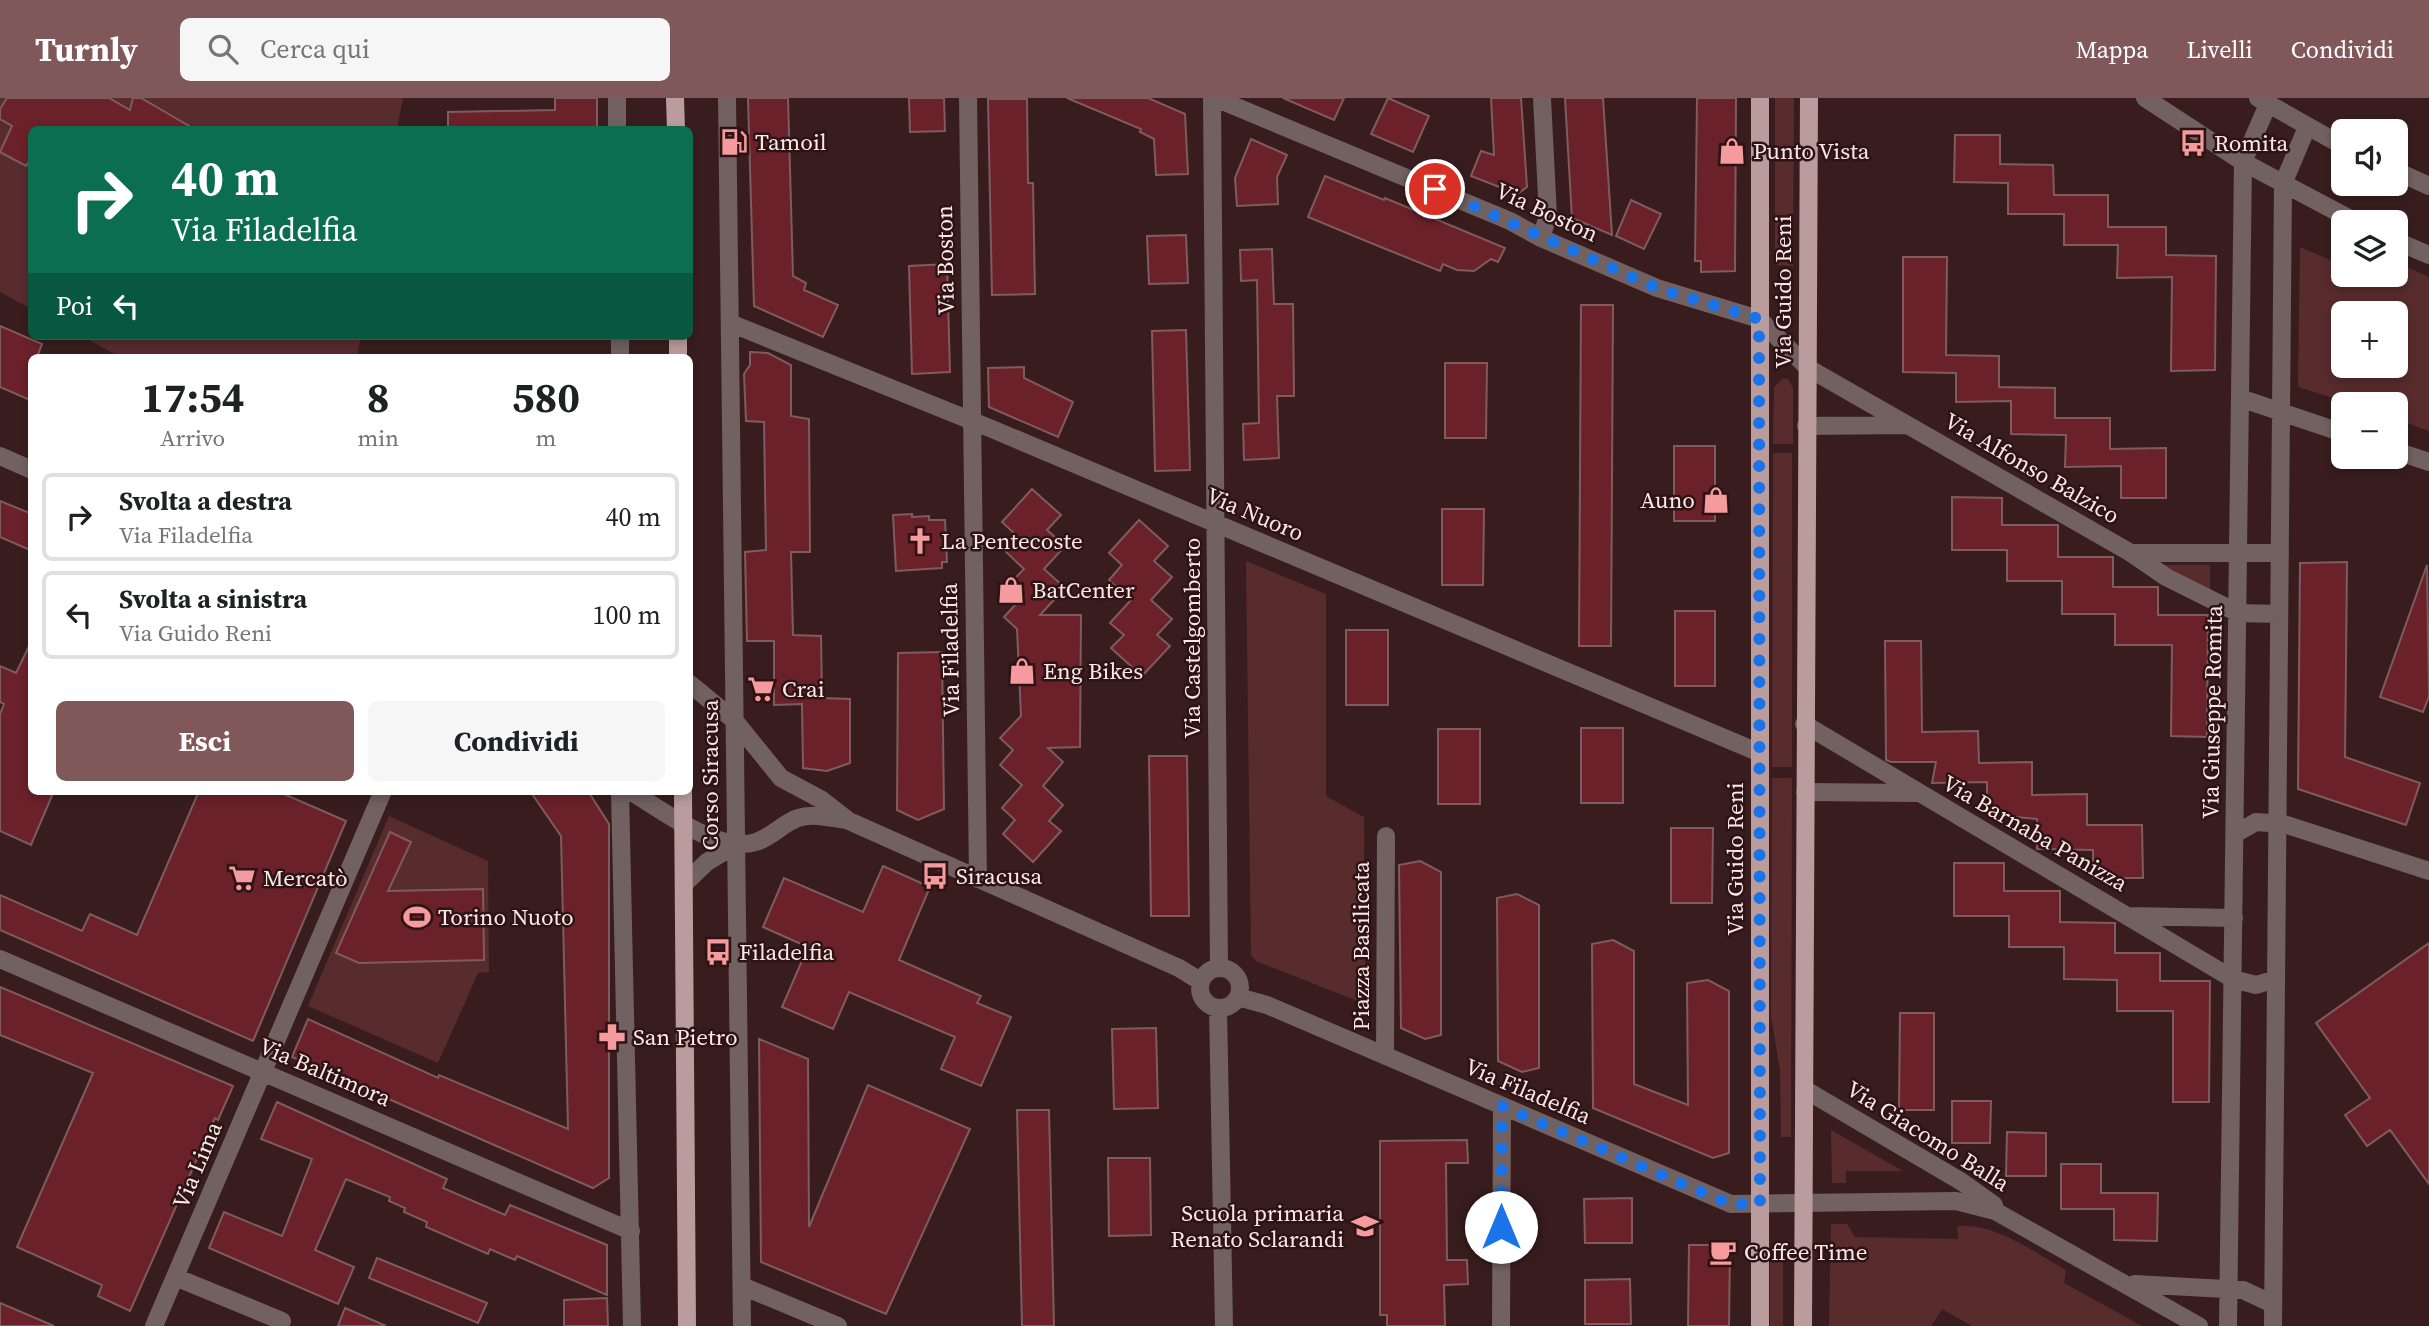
<!DOCTYPE html>
<html lang="it">
<meta charset="utf-8">
<style>
:root{--surface:#fff;--page:#f6f6f6;--text:#202124;--muted:#757577;--line:#e0e0e0;--accent:#80585a}
body{margin:0;font-family:"Source Serif 4",serif;background:var(--page);color:var(--text);height:100vh;display:flex;flex-direction:column;font-size:26px;white-space:nowrap}
*{box-sizing:border-box;margin:0}
p{font-size:23px;color:var(--muted)}
.icon{flex:none;width:38px;height:38px;fill:none;stroke:currentColor;stroke-width:2;stroke-linecap:round;stroke-linejoin:round}
.map{position:relative;flex:1;overflow:hidden}
.panel{position:absolute;left:28px;top:256px;width:665px;height:441px;display:flex;flex-direction:column;background:var(--surface);border-radius:10px;box-shadow:0 4px 10px #0003}
.panel>*{flex:none}
.banner{position:absolute;left:28px;top:28px;width:665px;height:214px;border-radius:10px;box-shadow:0 4px 10px #0003;background:#0b6e4f;color:#fff;overflow:hidden}
.tools{position:absolute;left:2331px;top:21px;display:grid;gap:14px}
.tools a{display:grid;place-items:center;width:77px;height:77px;border-radius:10px;background:var(--surface);box-shadow:0 4px 10px #0003;font-size:35px}
.pin{position:absolute;display:grid;place-items:center;width:60px;height:60px;color:#fff;margin:-30px;border:4px solid #fff;border-radius:50%;box-shadow:0 2px 7px #0007}
.me{position:absolute;width:77px;margin:-38px;rotate:0deg;stroke-linejoin:round;filter:drop-shadow(0 0 5px #0008)}
.turn{display:flex;align-items:center;gap:24px;height:147px;padding:0 28px;font-size:32px}
.turn .icon{width:91px;height:91px;stroke-width:2.5}
.turn b{display:block;font-size:49px;line-height:60px}
.then{display:flex;align-items:center;height:66px;padding:0 28px;background:#0003;gap:14px;font-size:26px}
.eta{display:flex;justify-content:space-evenly;align-items:center;height:119px;text-align:center}
.eta b{font-size:42px;font-weight:700;line-height:49px}
.primary-button{display:flex;gap:14px;margin-top:auto;padding:14px 28px}
.primary-button a{flex:1;height:80px;border-radius:10px;background:var(--accent);color:#fff;font-size:28px;font-weight:700;line-height:80px;text-align:center}
.primary-button a+a{background:var(--page);color:var(--text)}
ul{padding:0;list-style:none}
li{display:flex;align-items:center;gap:21px;height:88px;margin:0 14px 10px;padding:0 14px;border:4px solid var(--line);border-radius:10px}
li div{flex:1}
li b{display:block;font-size:26px}
li em{font-style:normal}
header{display:flex;align-items:center;gap:42px;box-sizing:border-box;height:98px;padding:0 35px;background:var(--accent);color:#fff}
header strong{font-size:33px}
nav{display:flex;gap:38px;margin-inline-start:auto;font-size:24px}
.search{width:490px;height:63px;background:var(--page);display:flex;align-items:center;gap:18px;box-sizing:border-box;padding:0 24px;border-radius:10px;color:var(--muted);font-size:26px}
.map>svg:first-child{display:block}
</style>
<header>
<strong>Turnly</strong>
<div class="search"><svg class="icon" aria-label="search" viewBox="0 0 24 24"><circle cx="10" cy="10" r="6"/><path d="M15 15l6 6"/></svg>Cerca qui</div>
<nav><a>Mappa</a><a>Livelli</a><a>Condividi</a></nav>
</header>
<div class="map">
<svg width="2429" height="1228" viewBox="0 0 2429 1228">
<rect width="100%" height="100%" fill="#391d1e"/>
<path fill="#582b2d" fill-rule="evenodd" d="M0 0H403L397 31 32 32 31 211 0 194Z
M1775 0H1794L1793 168 1775 167Z
M2300 149 2337 165 2343 152V177H2396V164L2429 179V333L2396 321V306H2352L2298 289ZM2343 215H2396V268H2343Z
M82 238H361L357 259H120Z
M1783 280 1788 281 1793 290V346H1773L1774 289Z
M1773 355H1792V669H1772Z
M1246 463 1326 496V698L1364 719 1365 906 1256 863 1251 857Z
M2162 467H2210V494Z
M1772 680H1792L1791 1039H1781L1780 972 1771 919Z
M389 718 488 763 489 874 478 875 438 965 308 908Z
M1831 1032 1903 1073H1846V1085H1832Z
M1831 1126H1847L1855 1139 1958 1141 1957 1128C1996 1125 2033 1154 2066 1172L2064 1185 2142 1228H1972L1942 1211 1931 1228H1829Z
M1770 1162H1783V1228H1770Z"/>
<path fill="#6b2129" stroke="#7e5c5d" stroke-width="2" d="M7 0H109L130 12 133 0H141L196 32H32V59L26 68 0 54 12 28 0 21V11Z
M555 0H597V32H448V14L555 12Z
M748 0H788L793 178 806 185 804 192 838 207 823 239 754 208Z
M909 0H944L945 33 910 34Z
M1067 0H1148L1185 16 1188 76 1156 77 1154 41 1140 34 1141 31Z
M1283 0H1344L1334 22Z
M1388 0 1429 18 1413 54 1371 36Z
M1491 0H1521L1527 89 1517 96 1471 78 1481 53 1494 57Z
M1565 0H1603L1612 137 1572 120Z
M1697 0H1736L1735 173 1701 174V163H1695Z
M988 1H1027L1028 85H1033L1035 196 992 197Z
M1955 37H2000V66L2053 67 2054 97H2108V129H2166V157L2216 158 2215 272 2171 273 2172 179 2117 180 2118 147H2064V116H2008V85L1954 84Z
M1251 41 1287 57 1277 79 1278 106 1237 108 1235 80Z
M1325 78 1384 102 1385 100 1505 150 1498 164 1491 161 1474 173 1457 172 1443 166 1440 173 1366 143 1308 119Z
M1631 102 1661 116 1644 151 1616 138Z
M1186 137 1188 185 1149 186 1147 138Z
M1272 151 1274 206H1293L1294 298H1277L1279 360 1244 362 1243 326 1259 325 1257 182 1241 183 1240 152Z
M1903 159H1947L1946 257 1999 258V289L2055 290V320H2110V351L2166 350V400H2121V368L2065 369 2066 337 2011 336V303L1956 304V275L1903 274Z
M947 166 950 274 912 276 909 168Z
M1581 207H1613L1611 548H1579Z
M0 228 42 246 37 259H32V303L0 289Z
M1186 232 1190 372 1155 373 1152 233Z
M750 254 768 255 791 267V318L809 321 810 454H791L793 537 821 538 822 600 850 601V665L827 673 803 670 802 606 774 607V543H747L745 454 766 452 764 324 746 323 744 276 750 267Z
M1445 265H1487L1486 340H1445Z
M1024 269V280L1073 304 1058 339 989 309 988 270Z
M1674 348H1715V423H1674Z
M1032 391 1061 417 1047 432 1065 448 1044 471 1065 490 1040 517H1081L1080 649 1048 650 1063 664 1043 688 1063 707 1049 723 1061 733 1033 764 1003 736 1015 722 1002 710 1022 687 1000 667 1013 652 1000 640 1021 618 1017 531 1004 519 1017 505 1003 493 1024 471 1002 450 1015 436 1002 424Z
M1952 399 2002 400V427H2058V459H2113V489H2158V517H2208L2207 639 2171 638 2172 547H2115V516H2062V483H2007V452H1952Z
M0 403 32 416V453L0 439Z
M1442 411H1484L1483 487H1442Z
M912 416V419L929 418V422H945L947 464H942V470L896 473 893 417Z
M1139 422 1168 448 1154 463 1172 479 1151 502 1172 521 1157 537 1170 548 1142 578 1111 550 1124 537 1110 525 1131 502 1109 482 1122 467 1109 455Z
M2347 464 2345 659 2420 685 2406 727 2298 691 2300 465Z
M2427 467 2429 598 2423 614 2380 599Z
M1675 513H1715V588H1675Z
M1346 532H1388V607H1346Z
M32 542V693H54L31 747 0 733V616L4 606 0 604V568L16 575Z
M1885 543H1921L1922 634 1978 633 1979 665 2032 664V697L2087 696V727H2142L2143 780H2093V752L2037 751V721L1987 716V684L1932 685 1936 664H1891L1886 662Z
M942 554 944 711 918 722 897 712 898 555Z
M1581 630H1623V705H1581Z
M1438 631H1480V706H1438Z
M1149 658H1187L1189 818H1151Z
M199 693H277L346 723 253 943 0 832V797L82 833 90 816 137 837Z
M530 693H588L609 726V1080L593 1090 292 959 308 921 438 980 439 977 568 1031 561 738Z
M1671 730H1713L1712 805H1671Z
M390 734 411 744 388 793 483 791 484 862 359 865 336 855Z
M1420 763 1441 774V937L1425 941 1401 930 1399 767Z
M1954 765H2004V793H2060V824L2115 825V855H2160V883H2210L2209 1004H2173V913H2117V882L2064 881V849H2009V818H1954Z
M883 768 930 789 899 862 981 898 977 905 1011 919 981 988 941 971 955 939 849 894 833 931 782 909 808 849 763 829 784 780 863 814Z
M1517 796 1539 807V970L1522 974 1498 963 1497 800Z
M1613 842 1634 853V986L1688 1007 1687 885 1708 882 1729 893V1055L1713 1060 1593 1010 1592 846Z
M2429 845V1086L2390 1032 2367 1048 2345 1017 2370 1000 2316 925Z
M0 889 233 988 218 1022 215 1020 130 1213 98 1198 102 1187 17 1149 93 975 0 937Z
M1900 915H1934V1012H1899Z
M1156 930 1158 1010 1114 1011 1112 931Z
M759 941 808 961 809 1129 868 987 970 1031 886 1216 761 1164Z
M1952 1003H1991L1990 1045H1952Z
M277 1004 447 1081 443 1090 505 1117 510 1107 607 1147V1197L517 1158 515 1162 490 1151 488 1156 426 1129 427 1124 404 1114 405 1110 389 1103 390 1099 346 1081 315 1152 354 1169 338 1206 209 1150 224 1114 282 1138 312 1061 261 1041Z
M1017 1012H1049L1054 1228H1022Z
M2007 1034 2046 1035V1078H2006Z
M1467 1042 1468 1065H1446L1447 1162H1467L1468 1186 1444 1187 1445 1228H1387V1217H1380V1043Z
M1108 1060H1150L1151 1137 1109 1138Z
M2061 1066H2101V1095H2158L2157 1143 2114 1142V1111H2061Z
M1632 1100V1145H1585L1584 1101Z
M1689 1147H1730L1729 1228H1688Z
M377 1160 487 1205 478 1225 369 1180Z
M1630 1181 1631 1226H1585V1182Z
M607 1200 608 1228H564V1202Z
M0 1205 54 1228H0Z
M345 1210 386 1228H338Z"/>
<g fill="none" stroke-linecap="round" stroke-linejoin="round">
<path stroke="#716161" stroke-width="18" d="M617 0V32
M727 0 742 1228
M968 0 978 781
M1212 0 1219 869
M1215 0 1510 123 1541 140 1657 190 1759 221 1808 270 2131 455 2166 479 2238 515 2279 516
M2145 0 2243 64 2356 124
M2258 0 2343 48
M2396 73 2429 88
M1541 140 1548 118 1542 0
M2396 143 2429 157
M730 225 992 331 1760 655
M620 238V259
M2240 300 2343 335
M1806 328 1907 327
M2396 353 2429 364
M0 358 32 372
M2131 455H2280
M690 586 734 622 781 680 822 702 849 723 1179 870 1200 883
M1804 626 2233 881 2256 887 2276 881
M620 693 632 1228
M630 693C662 712 718 756 756 744 772 739 783 725 798 720 813 715 831 720 846 722
M1805 694 1917 695
M2235 736 2256 724 2284 726 2429 773
M684 786 707 764 735 747
M2129 818 2234 820
M0 861 631 1133
M1200 890a20 20 0 1 1 40 0a20 20 0 1 1-40 0Z
M1238 899 1267 907 1731 1106 1956 1103 1995 1113 2199 1228
M1218 910 1224 1228
M1385 958 1386 738
M1804 991 1962 1084 1994 1107
M175 1179 282 1223
M2135 1186 2243 1192 2273 1206
M742 1188 838 1228
M154 1228 383 693
M1501 1228 1502 1008
M2228 1228 2243 64 2268 6
M2273 1228 2283 86 2307 29"/>
<path stroke="#bb9c9c" stroke-width="18" d="M675 0 676 32
M678 238V259
M683 693 687 1228
M1760 1228V0
M1803 1228 1809 0"/>
</g>
<g fill="none" stroke-linecap="round" stroke-linejoin="round">
<path stroke="#1a73e8" stroke-width="12" stroke-dasharray="0 21.6" d="M1435 91 1657 190 1759 221 1760 1106H1731L1720 1102 1502 1008 1501 1129"/>
</g>
<defs>
<symbol id="fuel-bare" viewBox="-9 -9 18 18"><path d="M-5.5-6h7V0h2V4h1.3V-2.5L3-4.5l.8-.8L6-3V5H2.5V1h-1V6h-7ZM-4.2-4.7v3.2H.2V-4.7Z" fill="#f59b9d" stroke="#2e1315" stroke-width="2.5" paint-order="stroke"/></symbol>
<symbol id="bus-bare" viewBox="-9 -9 18 18"><path d="M-5-6H5V4H4V6H2V4H-2V6H-4V4H-5ZM-3.5-4V0h7V-4ZM-3.5 1.2v1.5H-2V1.2ZM2 1.2v1.5H3.5V1.2Z" fill="#f59b9d" stroke="#2e1315" stroke-width="2.5" paint-order="stroke"/></symbol>
<symbol id="shop-bare" viewBox="-9 -9 18 18"><path d="M-5-2.5h2.3a2.7 3.5 0 0 1 5.4 0H5L5.5 6h-11ZM-1.5-2.5h3a1.5 2.3 0 0 0-3 0Z" fill="#f59b9d" stroke="#2e1315" stroke-width="2.5" paint-order="stroke"/></symbol>
<symbol id="church-bare" viewBox="-9 -9 18 18"><path d="M-1.2-6h2.4v3.5h3.3v2.4h-3.3V6h-2.4V-.1h-3.3v-2.4h3.3Z" fill="#f59b9d" stroke="#2e1315" stroke-width="2.5" paint-order="stroke"/></symbol>
<symbol id="supermarket-bare" viewBox="-9 -9 18 18"><path d="M-6-5.5h2.5l.6 2H6L4.5 2H-2.5L-4.4-4H-6ZM-1.5 3.2a1.3 1.3 0 1 0 .1 0ZM3 3.2a1.3 1.3 0 1 0 .1 0Z" fill="#f59b9d" stroke="#2e1315" stroke-width="2.5" paint-order="stroke"/></symbol>
<symbol id="stadium-bare" viewBox="-9 -9 18 18"><path d="M0-5a6.5 5 0 1 0 0 10a6.5 5 0 1 0 0-10ZM-3.5-1.8h7v3.6h-7Z" fill="#f59b9d" stroke="#2e1315" stroke-width="2.5" paint-order="stroke"/></symbol>
<symbol id="pharmacy-bare" viewBox="-9 -9 18 18"><path d="M-2-6h4v4h4v4h-4v4h-4v-4h-4v-4h4Z" fill="#f59b9d" stroke="#2e1315" stroke-width="2.5" paint-order="stroke"/></symbol>
<symbol id="school-bare" viewBox="-9 -9 18 18"><path d="M0-5L7-2L0 1L-7-2ZM-4 1L0 2.5L4 1V4Q0 6-4 4Z" fill="#f59b9d" stroke="#2e1315" stroke-width="2.5" paint-order="stroke"/></symbol>
<symbol id="cafe-bare" viewBox="-9 -9 18 18"><path d="M-5.5-4.5H6V0H3Q3 3.5 0 3.5H-2.5Q-5.5 3.5-5.5 0ZM3-3.2v2h1.7v-2ZM-6 4.5H4V6H-6Z" fill="#f59b9d" stroke="#2e1315" stroke-width="2.5" paint-order="stroke"/></symbol>
</defs>
<g fill-rule="evenodd">
<use href="#fuel-bare" x="715" y="25" width="38" height="38"/>
<use href="#bus-bare" x="2174" y="26" width="38" height="38"/>
<use href="#shop-bare" x="1713" y="34" width="38" height="38"/>
<use href="#shop-bare" x="1697" y="383" width="38" height="38"/>
<use href="#church-bare" x="901" y="424" width="38" height="38"/>
<use href="#shop-bare" x="992" y="473" width="38" height="38"/>
<use href="#shop-bare" x="1003" y="554" width="38" height="38"/>
<use href="#supermarket-bare" x="742" y="572" width="38" height="38"/>
<use href="#bus-bare" x="916" y="759" width="38" height="38"/>
<use href="#supermarket-bare" x="223" y="761" width="38" height="38"/>
<use href="#stadium-bare" x="398" y="800" width="38" height="38"/>
<use href="#bus-bare" x="699" y="835" width="38" height="38"/>
<use href="#pharmacy-bare" x="593" y="920" width="38" height="38"/>
<use href="#school-bare" x="1346" y="1109" width="38" height="38"/>
<use href="#cafe-bare" x="1704" y="1135" width="38" height="38"/>
</g>
<g text-anchor="middle" stroke-width="5" stroke-linejoin="round" paint-order="stroke">
<g font-size="23" fill="#fbe7e7" stroke="#2e1315" text-anchor="start">
<text x="755" y="52">Tamoil</text>
<text x="2214" y="53">Romita</text>
<text x="1753" y="61">Punto Vista</text>
<text x="1695" y="410" text-anchor="end">Auno</text>
<text x="941" y="451">La Pentecoste</text>
<text x="1032" y="500">BatCenter</text>
<text x="1043" y="581">Eng Bikes</text>
<text x="782" y="599">Crai</text>
<text x="956" y="786">Siracusa</text>
<text x="263" y="788">Mercatò</text>
<text x="438" y="827">Torino Nuoto</text>
<text x="739" y="862">Filadelfia</text>
<text x="633" y="947">San Pietro</text>
<text x="1344" y="1123" text-anchor="end">Scuola primaria<tspan x="1344" dy="26">Renato Sclarandi</tspan></text>
<text x="1744" y="1162">Coffee Time</text>
</g>
<g font-size="23" fill="#fbe7e7" stroke="#2e1315">
<text transform="translate(1547 114) rotate(25)" y="8">Via Boston</text>
<text transform="translate(945 162) rotate(-91)" y="8">Via Boston</text>
<text transform="translate(1783 194) rotate(-90)" y="8">Via Guido Reni</text>
<text transform="translate(2032 370) rotate(30)" y="8">Via Alfonso Balzico</text>
<text transform="translate(1255 416) rotate(23)" y="8">Via Nuoro</text>
<text transform="translate(1192 540) rotate(-90)" y="8">Via Castelgomberto</text>
<text transform="translate(950 552) rotate(-91)" y="8">Via Filadelfia</text>
<text transform="translate(2212 614) rotate(-89)" y="8">Via Giuseppe Romita</text>
<text transform="translate(710 677) rotate(-90)" y="8">Corso Siracusa</text>
<text transform="translate(2035 735) rotate(30)" y="8">Via Barnaba Panizza</text>
<text transform="translate(1735 761) rotate(-90)" y="8">Via Guido Reni</text>
<text transform="translate(1361 848) rotate(-90)" y="8">Piazza Basilicata</text>
<text transform="translate(325 974) rotate(23)" y="8">Via Baltimora</text>
<text transform="translate(1528 993) rotate(23)" y="8">Via Filadelfia</text>
<text transform="translate(1928 1038) rotate(32)" y="8">Via Giacomo Balla</text>
<text transform="translate(197 1067) rotate(-67)" y="8">Via Lima</text>
</g>
</g>
</svg>
<div class="tools">
<a><svg class="icon" aria-label="sound" viewBox="0 0 24 24"><path d="M4 9h4l5-4v14l-5-4H4zM17 9q2 3 0 6"/></svg></a>
<a><svg class="icon" aria-label="layers" viewBox="0 0 24 24"><path d="M12 4l9 5-9 5-9-5zM3 14l9 5 9-5"/></svg></a>
<a>+</a>
<a>−</a>
</div>
<div class="pin" style="left:1435px;top:91px;background:#d93025"><svg class="icon" aria-label="arrive" viewBox="0 0 24 24"><path d="M6 21V4h12l-3 4 3 4H6"/></svg></div>
<svg class="me" style="left:1501px;top:1129px" viewBox="-20 -20 40 40"><circle r="19" fill="#fff"/><path d="M0-13L10 11 0 6-10 11z" fill="#1a73e8"/></svg>
<div class="banner">
<div class="turn"><svg class="icon" aria-label="right" viewBox="0 0 24 24"><path d="M7 20v-9h11M14 6l5 5-5 5"/></svg><div><b>40 m</b>Via Filadelfia</div></div>
<div class="then">Poi<svg class="icon" aria-label="left" viewBox="0 0 24 24"><path d="M17 20v-9H6M10 6l-5 5 5 5"/></svg></div>
</div>
<section class="panel">
<div class="eta">
<div><b>17:54</b><p>Arrivo</p></div>
<div><b>8</b><p>min</p></div>
<div><b>580</b><p>m</p></div>
</div>
<ul>
<li><svg class="icon" aria-label="right" viewBox="0 0 24 24"><path d="M7 20v-9h11M14 6l5 5-5 5"/></svg><div><b>Svolta a destra</b><p>Via Filadelfia</p></div><em>40 m</em></li>
<li><svg class="icon" aria-label="left" viewBox="0 0 24 24"><path d="M17 20v-9H6M10 6l-5 5 5 5"/></svg><div><b>Svolta a sinistra</b><p>Via Guido Reni</p></div><em>100 m</em></li>
</ul>
<div class="primary-button"><a>Esci</a><a>Condividi</a></div>
</section>
</div>
